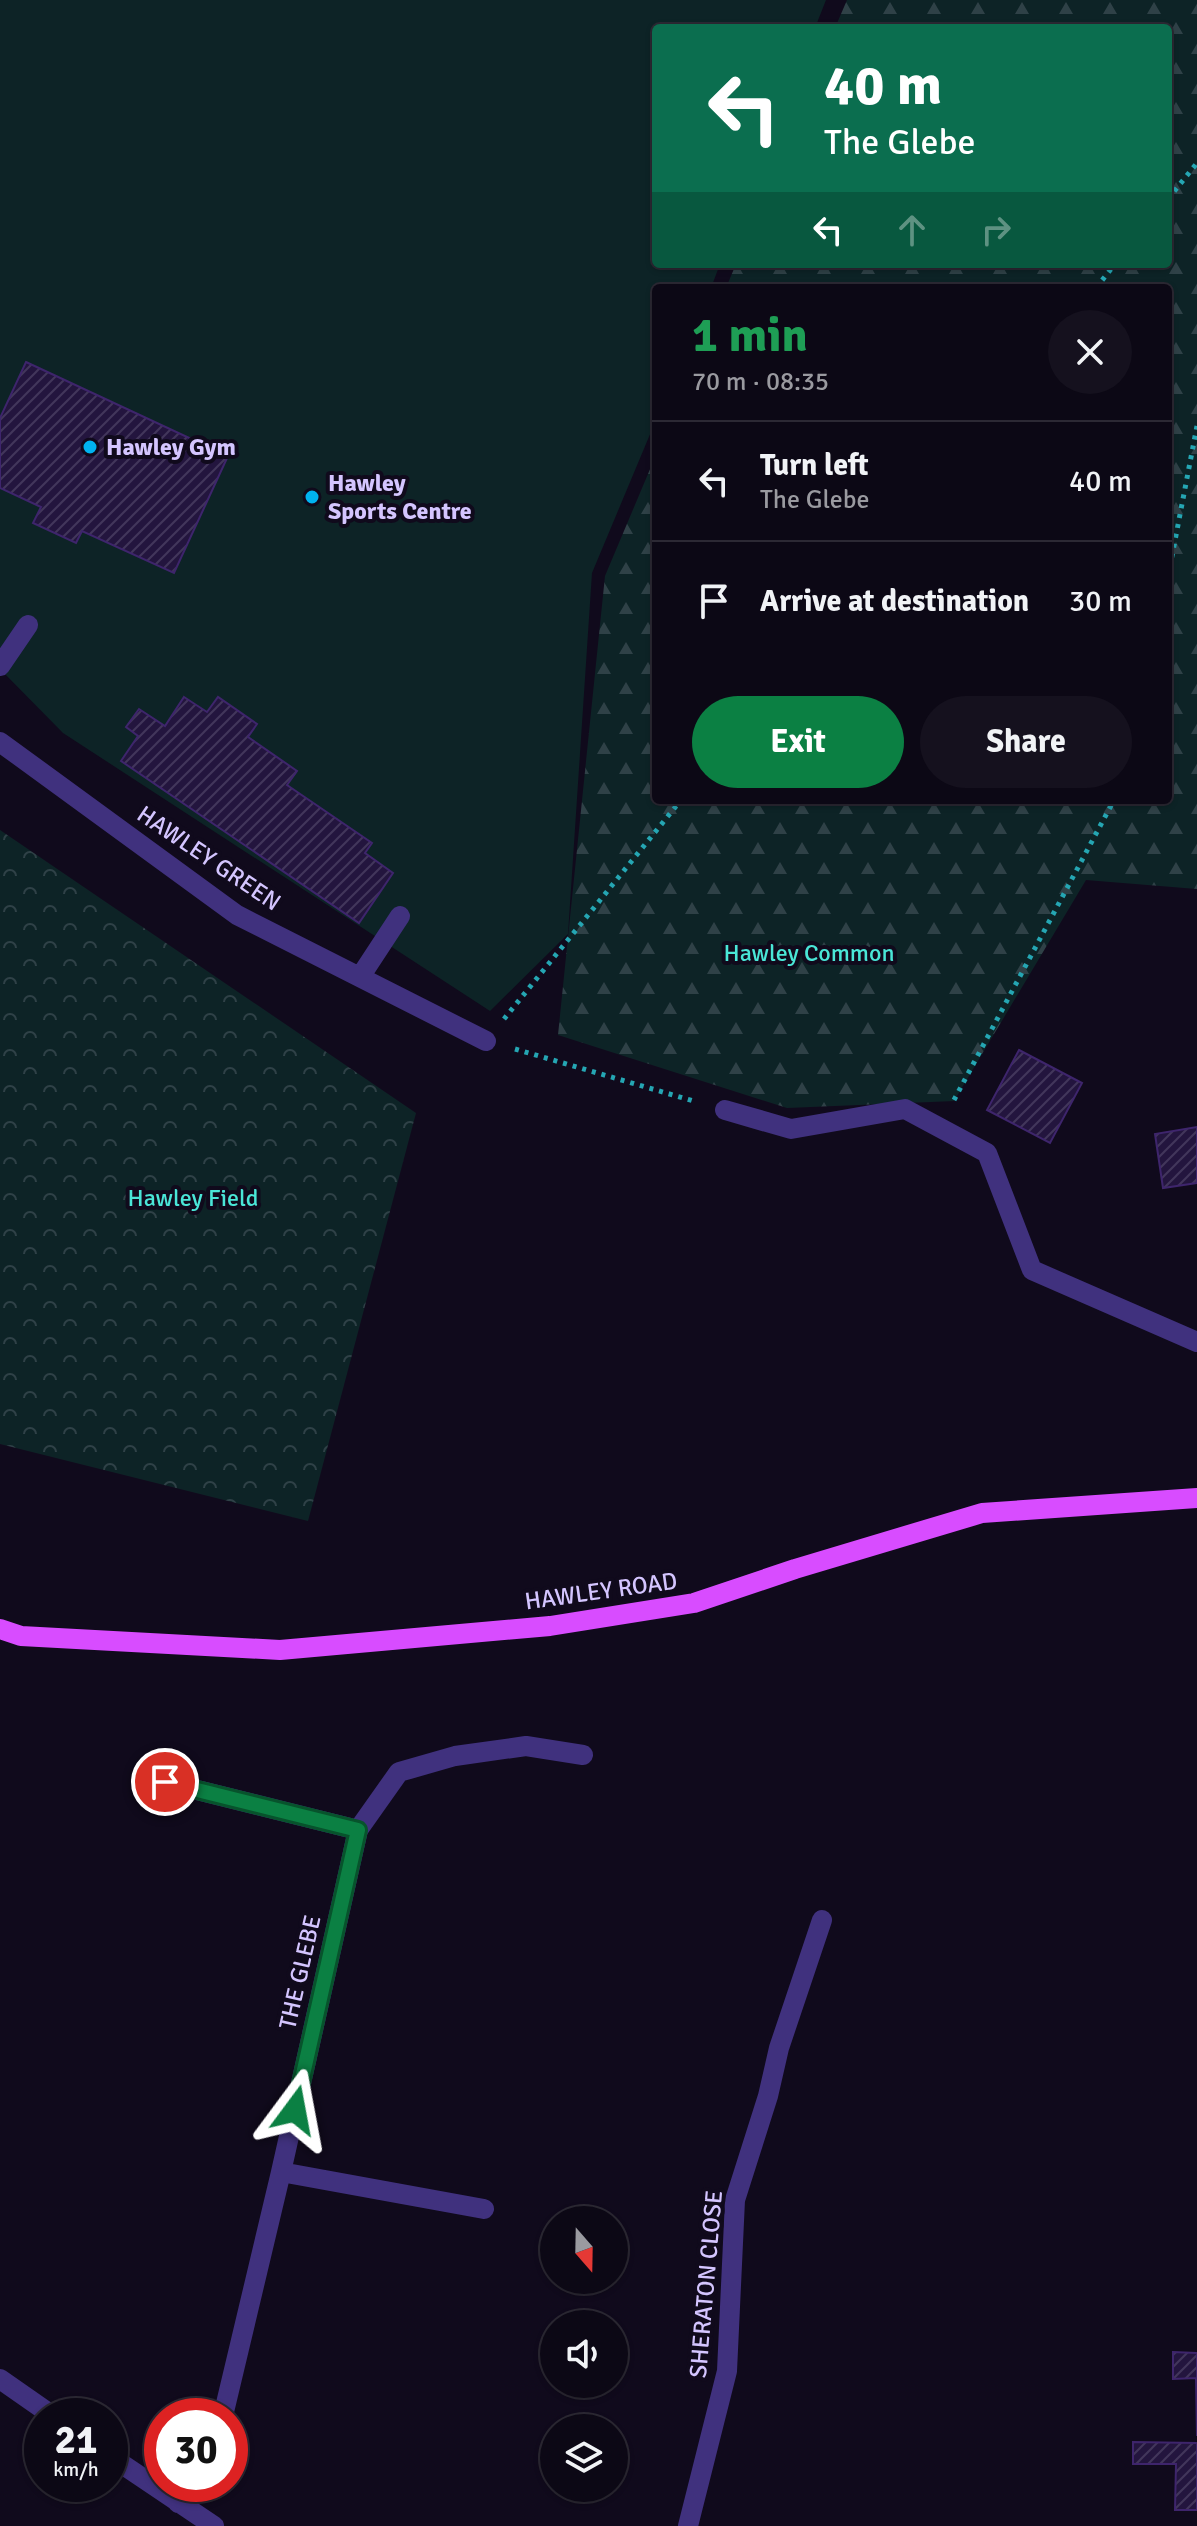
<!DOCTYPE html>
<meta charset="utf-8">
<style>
:root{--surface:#0c0815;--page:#15111e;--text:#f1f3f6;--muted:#9a9aa0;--line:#2c2934;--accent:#0b8043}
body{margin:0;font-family:Signika,sans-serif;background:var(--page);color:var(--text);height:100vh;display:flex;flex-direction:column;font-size:30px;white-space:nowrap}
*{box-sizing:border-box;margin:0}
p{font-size:26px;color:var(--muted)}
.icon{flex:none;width:44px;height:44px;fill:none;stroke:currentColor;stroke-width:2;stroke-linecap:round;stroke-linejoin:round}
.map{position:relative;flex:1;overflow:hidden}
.details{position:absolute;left:652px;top:284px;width:520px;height:520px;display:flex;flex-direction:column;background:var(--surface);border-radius:8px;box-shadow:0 2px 6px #0004,0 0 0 2px var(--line)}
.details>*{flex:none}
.hud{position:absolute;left:652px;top:24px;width:520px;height:244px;border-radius:8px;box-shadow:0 2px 6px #0004,0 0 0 2px var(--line);background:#0b6e4f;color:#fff;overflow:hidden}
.needle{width:52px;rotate:160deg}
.tools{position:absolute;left:540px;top:2206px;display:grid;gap:16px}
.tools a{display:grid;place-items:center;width:88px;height:88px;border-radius:50%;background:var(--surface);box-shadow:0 2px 6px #0004,0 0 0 2px var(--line);font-size:40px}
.speed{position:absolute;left:24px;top:2398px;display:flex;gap:16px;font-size:40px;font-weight:700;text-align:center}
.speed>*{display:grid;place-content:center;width:104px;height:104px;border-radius:50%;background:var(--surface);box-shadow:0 2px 6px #0004,0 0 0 2px var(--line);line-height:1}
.speed small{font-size:20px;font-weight:400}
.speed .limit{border:12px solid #d22;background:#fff;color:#111}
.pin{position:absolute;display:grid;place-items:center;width:68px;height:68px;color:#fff;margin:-34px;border:4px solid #fff;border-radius:50%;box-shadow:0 2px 8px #0007}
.me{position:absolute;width:88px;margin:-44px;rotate:13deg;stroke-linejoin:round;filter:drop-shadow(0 0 6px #0008)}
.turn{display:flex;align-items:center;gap:28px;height:168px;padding:0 40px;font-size:36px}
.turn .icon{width:104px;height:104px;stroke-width:2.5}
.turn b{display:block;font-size:56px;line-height:68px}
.lanes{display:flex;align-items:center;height:76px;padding:0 40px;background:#0003;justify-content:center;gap:40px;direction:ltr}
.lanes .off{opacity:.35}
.round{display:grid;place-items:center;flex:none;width:84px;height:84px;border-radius:42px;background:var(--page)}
.head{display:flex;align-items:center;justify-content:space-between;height:136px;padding:0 40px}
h1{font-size:48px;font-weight:700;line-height:60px;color:#1e9e55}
.action{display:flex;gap:16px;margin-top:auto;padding:16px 40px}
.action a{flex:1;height:92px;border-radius:48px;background:var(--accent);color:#fff;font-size:32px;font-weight:700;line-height:92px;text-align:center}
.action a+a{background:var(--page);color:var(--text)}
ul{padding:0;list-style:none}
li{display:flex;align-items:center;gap:24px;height:120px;padding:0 40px;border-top:2px solid var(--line)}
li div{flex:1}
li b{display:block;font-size:30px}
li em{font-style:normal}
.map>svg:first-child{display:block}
</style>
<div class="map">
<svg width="1197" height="2526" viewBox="0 0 1197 2526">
<defs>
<pattern id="forest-firs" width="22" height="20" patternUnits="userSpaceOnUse" patternTransform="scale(2)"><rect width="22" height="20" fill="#0d2326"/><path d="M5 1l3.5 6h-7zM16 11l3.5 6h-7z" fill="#2f4147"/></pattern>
<pattern id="park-crowns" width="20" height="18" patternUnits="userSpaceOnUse" patternTransform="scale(2)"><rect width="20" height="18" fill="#0d2326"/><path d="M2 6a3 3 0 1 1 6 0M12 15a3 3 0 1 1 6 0" fill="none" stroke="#2f4147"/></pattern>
<pattern id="building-hatch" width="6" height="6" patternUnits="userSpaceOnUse" patternTransform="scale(2)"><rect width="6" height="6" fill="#23153e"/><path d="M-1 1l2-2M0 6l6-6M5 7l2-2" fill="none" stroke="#42365b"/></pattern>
</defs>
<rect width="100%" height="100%" fill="#100a1c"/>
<path fill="#0d2326" d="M0 0H826L815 28H656V264H720L711 288H656V420L592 573 568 934 490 1011 63 733 0 669Z"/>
<path fill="url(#forest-firs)" d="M847 0H1197V889L1086 880 954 1101 787 1108 558 1035 605 576 656 455V800H1168V288H726L736 264H1168V28H835Z"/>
<path fill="url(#park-crowns)" d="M0 830 416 1113 308 1521 0 1444Z"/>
<path fill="url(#building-hatch)" stroke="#3e256c" stroke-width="2" d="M26 362 228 456 174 573 82 531 76 543 33 523 41 507 0 488V418Z
M184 697 207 712 218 697 257 724 248 737 297 771 287 785 372 843 365 853 393 873 359 923 121 761 138 736 126 727 139 709 165 726Z
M1019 1050 1082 1083 1050 1143 987 1110Z
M1197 1127V1183L1163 1188 1155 1134Z
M1173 2352 1197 2353V2436L1196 2378 1173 2379Z
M1133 2442 1197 2443V2510H1175L1176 2464H1133Z"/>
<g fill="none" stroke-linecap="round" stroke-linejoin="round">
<path stroke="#25a6b3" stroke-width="5" stroke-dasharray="4 6" stroke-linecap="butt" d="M1168 199 1197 163
M1096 288 1115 264
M1168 577 1197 426
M504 1019 681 800
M515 1049 697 1102
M954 1100 1114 800"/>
<path stroke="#40317e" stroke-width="20" d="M0 666 28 625
M0 742 237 915 486 1041
M360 977 400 916
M725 1110 791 1129 905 1109 987 1153 1032 1270 1197 1342
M165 1782 358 1830 281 2172
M358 1830 399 1772 455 1756 526 1746 583 1755
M0 2379 53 2416
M223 2416 281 2172 484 2209
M110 2456 214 2526
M178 2503 188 2484
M688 2526 727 2371 735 2200 768 2096 779 2048 822 1920"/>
<path stroke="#d84cff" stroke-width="20" d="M0 1629 21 1636 280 1650 550 1626 694 1603 795 1569 982 1513 1197 1498"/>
</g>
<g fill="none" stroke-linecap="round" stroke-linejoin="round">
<defs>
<path id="route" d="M165 1782 358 1830 295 2110"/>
</defs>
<use href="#route" stroke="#07532c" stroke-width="20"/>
<use href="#route" stroke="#0b8043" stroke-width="14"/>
</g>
<g fill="#00b3f0" stroke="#100a1c" stroke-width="3">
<circle cx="90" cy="447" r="8"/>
<circle cx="312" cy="497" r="8"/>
</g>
<g text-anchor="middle" stroke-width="8" stroke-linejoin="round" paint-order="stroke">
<g font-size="24" font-weight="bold" fill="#d4c5ff" stroke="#100a1c" text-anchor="start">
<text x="106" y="455">Hawley Gym</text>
<text x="328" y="491">Hawley<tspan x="328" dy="28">Sports Centre</tspan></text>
</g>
<g font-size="24" fill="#d4c5ff" stroke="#100a1c">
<text transform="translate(209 858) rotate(34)" y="8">HAWLEY GREEN</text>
<text transform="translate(601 1591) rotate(-8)" y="8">HAWLEY ROAD</text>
<text transform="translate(300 1972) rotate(-77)" y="8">THE GLEBE</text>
<text transform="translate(706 2284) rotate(-85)" y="8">SHERATON CLOSE</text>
</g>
<g font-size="24" fill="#4ae6d7" stroke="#100a1c">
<text x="809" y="961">Hawley Common</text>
<text x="193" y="1206">Hawley Field</text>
</g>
</g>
</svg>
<div class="tools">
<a><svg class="needle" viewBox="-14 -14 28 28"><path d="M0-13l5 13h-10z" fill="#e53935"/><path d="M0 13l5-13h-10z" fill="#9a9aa0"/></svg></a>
<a><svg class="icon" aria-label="sound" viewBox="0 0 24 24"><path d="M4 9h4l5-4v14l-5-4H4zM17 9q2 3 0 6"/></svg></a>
<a><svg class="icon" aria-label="layers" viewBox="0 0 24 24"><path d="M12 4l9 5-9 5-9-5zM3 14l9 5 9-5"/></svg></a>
</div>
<div class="speed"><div>21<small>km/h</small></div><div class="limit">30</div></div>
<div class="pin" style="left:165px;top:1782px;background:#d93025"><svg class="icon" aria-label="arrive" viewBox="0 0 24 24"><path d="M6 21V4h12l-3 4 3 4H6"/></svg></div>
<svg class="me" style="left:295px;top:2110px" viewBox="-20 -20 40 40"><path d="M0-17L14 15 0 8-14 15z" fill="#0b8043" stroke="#fff" stroke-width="4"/></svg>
<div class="hud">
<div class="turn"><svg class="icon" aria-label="left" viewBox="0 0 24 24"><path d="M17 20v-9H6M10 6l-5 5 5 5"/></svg><div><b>40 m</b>The Glebe</div></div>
<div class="lanes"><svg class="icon" aria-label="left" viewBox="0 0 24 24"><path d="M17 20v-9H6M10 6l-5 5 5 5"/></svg><svg class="icon off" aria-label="ahead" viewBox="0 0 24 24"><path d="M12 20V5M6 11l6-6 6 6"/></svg><svg class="icon off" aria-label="right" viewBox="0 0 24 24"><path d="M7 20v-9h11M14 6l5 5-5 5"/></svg></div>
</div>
<section class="details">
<div class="head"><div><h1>1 min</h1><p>70 m · 08:35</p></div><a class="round"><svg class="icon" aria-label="close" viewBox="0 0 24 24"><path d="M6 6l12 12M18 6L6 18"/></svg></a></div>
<ul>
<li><svg class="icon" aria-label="left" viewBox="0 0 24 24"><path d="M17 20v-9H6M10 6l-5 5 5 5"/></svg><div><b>Turn left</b><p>The Glebe</p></div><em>40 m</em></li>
<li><svg class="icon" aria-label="arrive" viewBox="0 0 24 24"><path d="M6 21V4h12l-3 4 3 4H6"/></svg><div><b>Arrive at destination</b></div><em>30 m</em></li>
</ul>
<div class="action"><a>Exit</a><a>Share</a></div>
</section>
</div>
